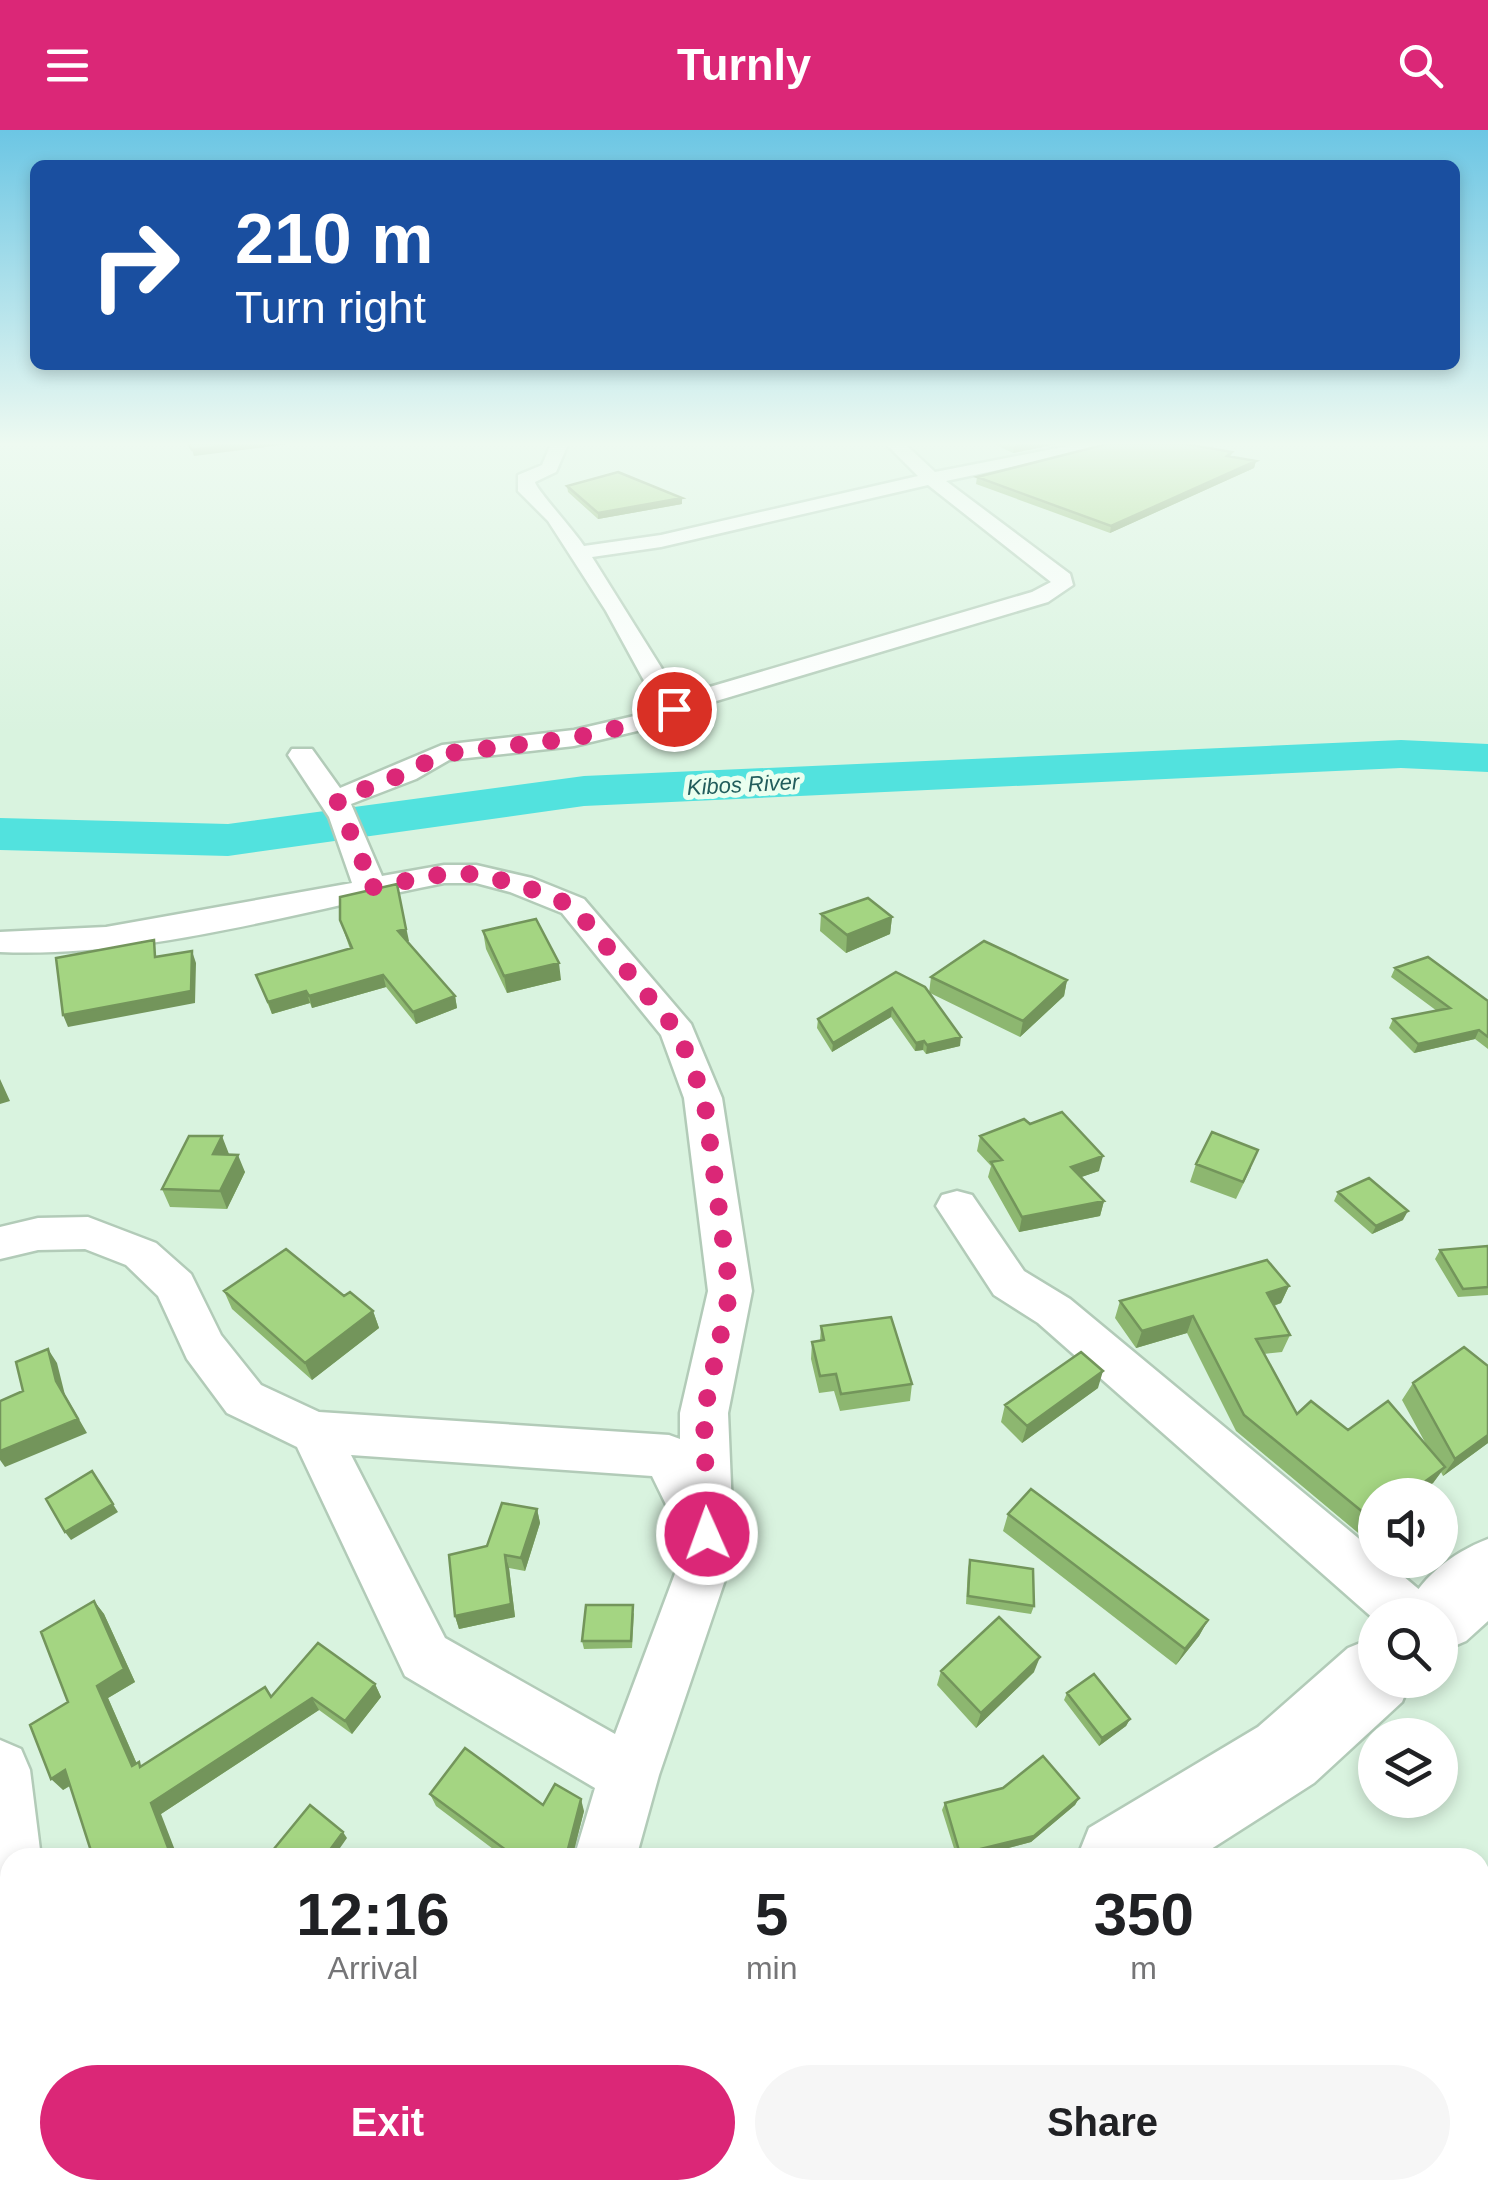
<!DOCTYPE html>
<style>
:root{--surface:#fff;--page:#f6f6f6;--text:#202124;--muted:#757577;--accent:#db2777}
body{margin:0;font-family:Helvetica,sans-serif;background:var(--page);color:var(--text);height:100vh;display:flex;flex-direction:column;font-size:38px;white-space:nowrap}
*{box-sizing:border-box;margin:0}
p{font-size:32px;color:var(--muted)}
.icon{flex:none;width:55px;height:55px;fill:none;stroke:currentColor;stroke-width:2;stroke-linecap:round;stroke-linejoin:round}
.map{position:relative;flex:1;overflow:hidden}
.panel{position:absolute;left:0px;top:1718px;width:1490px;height:352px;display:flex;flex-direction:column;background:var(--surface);border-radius:30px 30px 0 0;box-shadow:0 5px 15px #0003}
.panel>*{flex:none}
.banner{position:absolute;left:30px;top:30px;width:1430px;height:210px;border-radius:15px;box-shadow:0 5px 15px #0003;background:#1a4fa0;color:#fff;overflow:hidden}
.tools{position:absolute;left:1358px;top:1348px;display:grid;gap:20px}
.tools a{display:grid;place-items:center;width:100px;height:100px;border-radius:50%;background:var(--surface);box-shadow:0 5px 15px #0003;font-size:50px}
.pin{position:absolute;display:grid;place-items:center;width:85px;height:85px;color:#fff;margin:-42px;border:5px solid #fff;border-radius:50%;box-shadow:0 2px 10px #0007}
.me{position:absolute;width:110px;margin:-55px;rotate:358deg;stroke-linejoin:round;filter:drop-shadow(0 0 8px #0008)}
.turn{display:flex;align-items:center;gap:35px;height:210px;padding:0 40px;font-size:45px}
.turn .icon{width:130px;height:130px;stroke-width:2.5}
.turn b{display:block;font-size:70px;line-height:85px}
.eta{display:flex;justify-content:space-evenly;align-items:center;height:170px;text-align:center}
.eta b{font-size:60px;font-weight:700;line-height:70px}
.cta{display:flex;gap:20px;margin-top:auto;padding:20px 40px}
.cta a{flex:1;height:115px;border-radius:60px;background:var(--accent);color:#fff;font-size:40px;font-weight:700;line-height:115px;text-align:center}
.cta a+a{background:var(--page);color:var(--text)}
header{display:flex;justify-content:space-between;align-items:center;height:130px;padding:0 40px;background:var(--accent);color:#fff;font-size:45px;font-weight:700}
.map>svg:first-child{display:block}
</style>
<header><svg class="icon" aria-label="menu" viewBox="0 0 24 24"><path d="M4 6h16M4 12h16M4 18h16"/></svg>Turnly<svg class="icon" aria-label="search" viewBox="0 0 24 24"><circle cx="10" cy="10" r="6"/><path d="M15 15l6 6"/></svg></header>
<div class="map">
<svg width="1488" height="2069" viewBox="0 0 1488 2069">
<rect width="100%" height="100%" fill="#d9f3df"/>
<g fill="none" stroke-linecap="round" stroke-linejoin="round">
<path fill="#52e2de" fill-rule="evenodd" d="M1401 610 1488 614V642L1401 638 584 676 228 726 0 720V688L228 694 584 646Z"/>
<defs>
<path id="minor" d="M551 314H568L556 342 535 352C536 359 576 403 584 416L661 405 918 346 886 314H905L935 342 1079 314H1120L946 351 1070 444 1073 455 1048 472 686 580 679 591 574 616 449 630 416 649 351 674 382 746 444 735H476L532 748 584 769 691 894 722 968 752 1161 728 1283 733 1403 728 1441 659 1645 636 1728H574L595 1658 405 1546 297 1317 227 1283 187 1229 158 1166 126 1135 85 1119 38 1120 0 1129V1097L38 1088 88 1087 156 1113 191 1144 221 1205 261 1255 319 1282 669 1305 680 1309V1283L708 1161 684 968 661 905 562 783 510 762 476 753H444C299 781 149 828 0 822V802L106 797 352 753 329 687 288 625 292 619H312L340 658 442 615 574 600 660 580 606 481 548 391 518 361V345L542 335ZM928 355 1051 452 1032 462 679 566 592 427 661 417ZM351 1325 652 1346 681 1405 676 1441 615 1604 445 1508Z
M957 1061 972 1065 1024 1141 1070 1169 1375 1422V1430H1384L1428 1467 1436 1485H1375V1490L1038 1193 994 1165 936 1076 942 1065Z
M0 1610 21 1619 30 1640 41 1728H10V1759L0 1755Z
M138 2060H214L217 2069H142Z
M462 2060H534L531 2069H459Z
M1079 2060H1155L1158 2069H1083Z"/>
<path id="secondary" d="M1488 1409V1491L1466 1511 1440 1522V1485H1403C1419 1449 1451 1423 1488 1409Z
M1375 1507V1550H1411L1402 1572 1314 1653 1197 1728H1077L1089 1698 1258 1597 1348 1518Z
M556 2060H662L658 2069H552Z"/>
</defs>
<use href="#minor" stroke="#b2cbb8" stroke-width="5"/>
<use href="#secondary" stroke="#b2cbb8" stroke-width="5"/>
<use href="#minor" fill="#fff" fill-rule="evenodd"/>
<use href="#secondary" fill="#fff" fill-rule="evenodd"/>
</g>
<path fill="#8db770" d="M994 314H1057L1013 323Z
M1232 322 1231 327 1256 331 1254 338 1110 403 976 354 977 347Z
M567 356 682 368V374L598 389 568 362Z
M821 784 892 787 890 804 846 823 820 801Z
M340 790 409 811H407L455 866 457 878 416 894 386 857 312 878 310 873 272 884 256 845 350 819Z
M483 801 561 850 507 863 486 819Z
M1395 838 1488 871V919L1475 909 1414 923 1389 898 1393 889 1437 881 1391 847Z
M931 847 1067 850 1064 866 1020 907 930 863 960 916 926 924 923 920 915 921 891 887 832 922 817 898 818 889 929 863Z
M1030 994 1099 1041 1081 1047 1104 1071 1100 1086 1019 1102 988 1047 991 1036 977 1021 980 1006Z
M229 1024 245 1042 227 1079 170 1077 162 1059Z
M1196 1034 1251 1038 1236 1069 1190 1052Z
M1338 1062 1403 1090 1372 1104 1334 1071Z
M1488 1116V1165L1458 1167 1435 1129 1440 1120Z
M1289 1156 1281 1173 1274 1176 1290 1205 1282 1222 1264 1224 1297 1284 1348 1300 1427 1316 1402 1270 1413 1253 1488 1236V1313L1443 1346 1441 1342 1433 1353 1424 1359 1375 1365V1417L1236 1301 1187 1203 1136 1218 1115 1188 1120 1171Z
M224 1161 344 1166 373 1181 379 1198 312 1250 232 1179Z
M821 1196 912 1254 910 1271 840 1281 834 1261 819 1263 811 1229 812 1212 820 1211Z
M1098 1258 1022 1313 1001 1292 1005 1275Z
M537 1379 540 1393 525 1441 509 1438 515 1487 459 1499 455 1486 487 1416Z
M1008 1384 1208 1490 1199 1506 1176 1535 1003 1401Z
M970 1430 1034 1476 1031 1484 966 1474 968 1438Z
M94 1471 104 1484 135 1552 108 1568 137 1634 142 1636 265 1557 271 1566 375 1554 381 1567 352 1604 319 1580 161 1684 92 1724 70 1656 63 1660 68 1572Z
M634 1483 632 1518 584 1519 582 1511Z
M941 1541 1034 1542 976 1598 937 1555Z
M1067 1563 1130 1589 1126 1596 1099 1616 1064 1570Z
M430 1664 543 1675 584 1681 572 1728H505L436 1676Z
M1079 1668 1075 1675 1031 1712 970 1728H957L942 1680 945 1673Z"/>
<path fill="#73955b" d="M237 314H289L194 326 192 320Z
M1023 314H1057L1013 323 1014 316Z
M1256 331 1254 338 1110 403 1111 396Z
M682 368V374L598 389V383Z
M397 754 409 811 400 813 398 801Z
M892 787 890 804 846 823 847 805Z
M192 821 196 833 195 873 68 897 63 885Z
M559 833 561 850 507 863 504 846Z
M383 845 386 857 312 878 309 866Z
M1067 850 1064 866 1020 907 1023 891Z
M306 861 310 873 272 884 268 872Z
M455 866 457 878 416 894 413 882Z
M892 878 891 887 832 922 833 913Z
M1479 900 1475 909 1414 923 1418 914Z
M961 907 960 916 926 924 927 915Z
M924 911 923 920 915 921 916 913Z
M0 949 10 971 0 974Z
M222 1006 229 1024H213Z
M238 1025 245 1042 227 1079 220 1061Z
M1103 1026 1099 1041 1067 1052 1071 1037Z
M1104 1071 1100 1086 1019 1102 1022 1087Z
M1408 1081 1403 1090 1372 1104 1376 1096Z
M1289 1156 1281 1173 1259 1180 1267 1163Z
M373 1181 379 1198 312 1250 305 1233Z
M1193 1186 1187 1203 1136 1218 1142 1201Z
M48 1219 57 1233 65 1265 87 1303 5 1337 0 1330V1321L56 1251Z
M1103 1241 1098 1258 1022 1313 1027 1296Z
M1488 1305V1313L1443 1346 1455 1329Z
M1445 1337 1433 1353 1416 1365 1420 1355Z
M92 1341 118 1382 71 1410 65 1402Z
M537 1379 540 1393 525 1441 521 1428Z
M505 1425 509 1438 515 1487 459 1499 455 1486Z
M94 1471 104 1484 135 1552 108 1568 143 1648 132 1636 97 1556Z
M1208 1490 1199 1506 1176 1535 1185 1519Z
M1040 1527 1034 1542 976 1598 981 1583Z
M375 1554 381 1567 352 1604 345 1591Z
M312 1568 319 1580 161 1684 178 1728H172L151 1673Z
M1130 1589 1126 1596 1099 1616 1102 1608Z
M65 1640 77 1651 63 1660 51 1649Z
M1079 1668 1075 1675 1031 1712 970 1728H959L960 1724Z
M581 1669 584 1681 572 1728H563Z
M343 1702 347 1708 333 1728H324Z
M421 2060H432L425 2069H414Z"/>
<path fill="#a4d582" stroke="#73955b" stroke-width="2.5" d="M188 314H237L192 320Z
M1107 314H1186L1232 322 1227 326 1256 331 1111 396 977 347Z
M618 342 682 368 598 383 567 356Z
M397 754 406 799 398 801 455 866 413 882 383 845 309 866 306 861 268 872 256 845 352 818 340 790V767Z
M868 768 892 787 847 805 821 784Z
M536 789 559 833 504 846 483 801Z
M154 810 155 827 192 821 191 861 63 885 56 828Z
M984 811 1067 850 1023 891 931 847Z
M1428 827 1488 871V907L1479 900 1418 914 1393 889 1450 878 1395 838Z
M896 842 925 857 961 907 927 915 924 911 916 913 892 878 833 913 818 889Z
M1062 982 1103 1026 1071 1037 1104 1071 1022 1087 991 1032 1002 1030 980 1006 1024 989 1030 994Z
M1212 1002 1258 1020 1243 1052 1196 1034Z
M189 1006H222L213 1024 238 1025 220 1061 162 1059Z
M1369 1048 1408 1081 1376 1096 1338 1062Z
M1488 1116V1157L1463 1159 1440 1120Z
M286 1119 344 1166 350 1162 373 1181 305 1233 224 1161Z
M1267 1130 1289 1156 1267 1163 1290 1205 1256 1209 1297 1284 1311 1271 1348 1300 1388 1271 1445 1337 1420 1355 1431 1365H1375V1392L1244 1285 1193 1186 1142 1201 1120 1171Z
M891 1187 912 1254 841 1264 836 1244 820 1246 812 1212 824 1210 821 1196Z
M1464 1217 1488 1236V1305L1455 1329 1413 1253Z
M48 1219 56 1251 78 1289 0 1321V1271L23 1261 16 1232Z
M1081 1222 1103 1241 1027 1296 1005 1275Z
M92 1341 113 1374 65 1402 46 1369Z
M1031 1359 1208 1490 1185 1519 1008 1384Z
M502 1373 537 1379 521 1428 505 1425 511 1474 455 1486 449 1425 487 1416Z
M1440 1374 1446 1379 1440 1385Z
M970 1430 1033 1439 1034 1476 968 1466Z
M94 1471 124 1539 97 1556 132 1636 139 1632 140 1637 265 1557 271 1567 318 1513 375 1554 345 1591 312 1568 151 1673 172 1728H86L92 1724 65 1640 51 1649 30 1595 68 1572 41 1502Z
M586 1475H633L631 1511H582Z
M999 1487 1040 1527 981 1583 941 1541Z
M1094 1544 1130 1589 1102 1608 1067 1563Z
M465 1618 543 1675 555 1654 581 1669 568 1719 563 1728H513L514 1726 430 1664Z
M1043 1626 1079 1668 1034 1706 960 1724 945 1673 1003 1658Z
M310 1675 343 1702 324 1728H282L273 1720Z
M273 2060H421L414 2069H273L269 2064Z"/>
<linearGradient id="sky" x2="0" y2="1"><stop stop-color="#6cc6e4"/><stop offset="0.52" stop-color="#eefaf1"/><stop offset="1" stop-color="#eefaf1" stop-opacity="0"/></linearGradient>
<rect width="1488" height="604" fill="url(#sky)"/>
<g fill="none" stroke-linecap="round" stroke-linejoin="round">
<path stroke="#db2777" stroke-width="18" stroke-dasharray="0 32.4" d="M674 579 670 586 574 608 442 624 406 643 337 670 364 735 368 758 444 744H476L521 755 573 776 678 902 704 968 730 1161 704 1283 707 1404"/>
</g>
<g text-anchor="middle" stroke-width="10" stroke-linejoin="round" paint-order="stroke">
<g font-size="22" font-style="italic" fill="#225d5c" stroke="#eaffef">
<text transform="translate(743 654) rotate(-3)" y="8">Kibos River</text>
</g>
</g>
</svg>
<div class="tools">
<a><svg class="icon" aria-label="sound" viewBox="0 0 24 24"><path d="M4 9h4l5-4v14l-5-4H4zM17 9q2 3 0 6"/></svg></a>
<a><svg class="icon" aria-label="search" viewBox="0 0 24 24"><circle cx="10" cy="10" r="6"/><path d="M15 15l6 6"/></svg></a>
<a><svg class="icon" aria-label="layers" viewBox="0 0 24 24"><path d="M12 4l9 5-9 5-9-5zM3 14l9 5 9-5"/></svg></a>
</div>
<div class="pin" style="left:674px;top:579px;background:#d93025"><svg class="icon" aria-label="arrive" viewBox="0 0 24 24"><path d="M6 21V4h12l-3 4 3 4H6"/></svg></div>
<svg class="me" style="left:707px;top:1404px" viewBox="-20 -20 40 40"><circle r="17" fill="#db2777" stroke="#fff" stroke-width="3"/><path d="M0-11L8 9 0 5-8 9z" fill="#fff"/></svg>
<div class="banner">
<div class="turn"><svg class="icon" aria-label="right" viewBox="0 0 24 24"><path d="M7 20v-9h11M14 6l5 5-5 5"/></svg><div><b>210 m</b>Turn right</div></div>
</div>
<section class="panel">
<div class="eta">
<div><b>12:16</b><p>Arrival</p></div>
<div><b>5</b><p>min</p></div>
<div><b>350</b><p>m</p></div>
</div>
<div class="cta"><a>Exit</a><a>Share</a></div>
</section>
</div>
